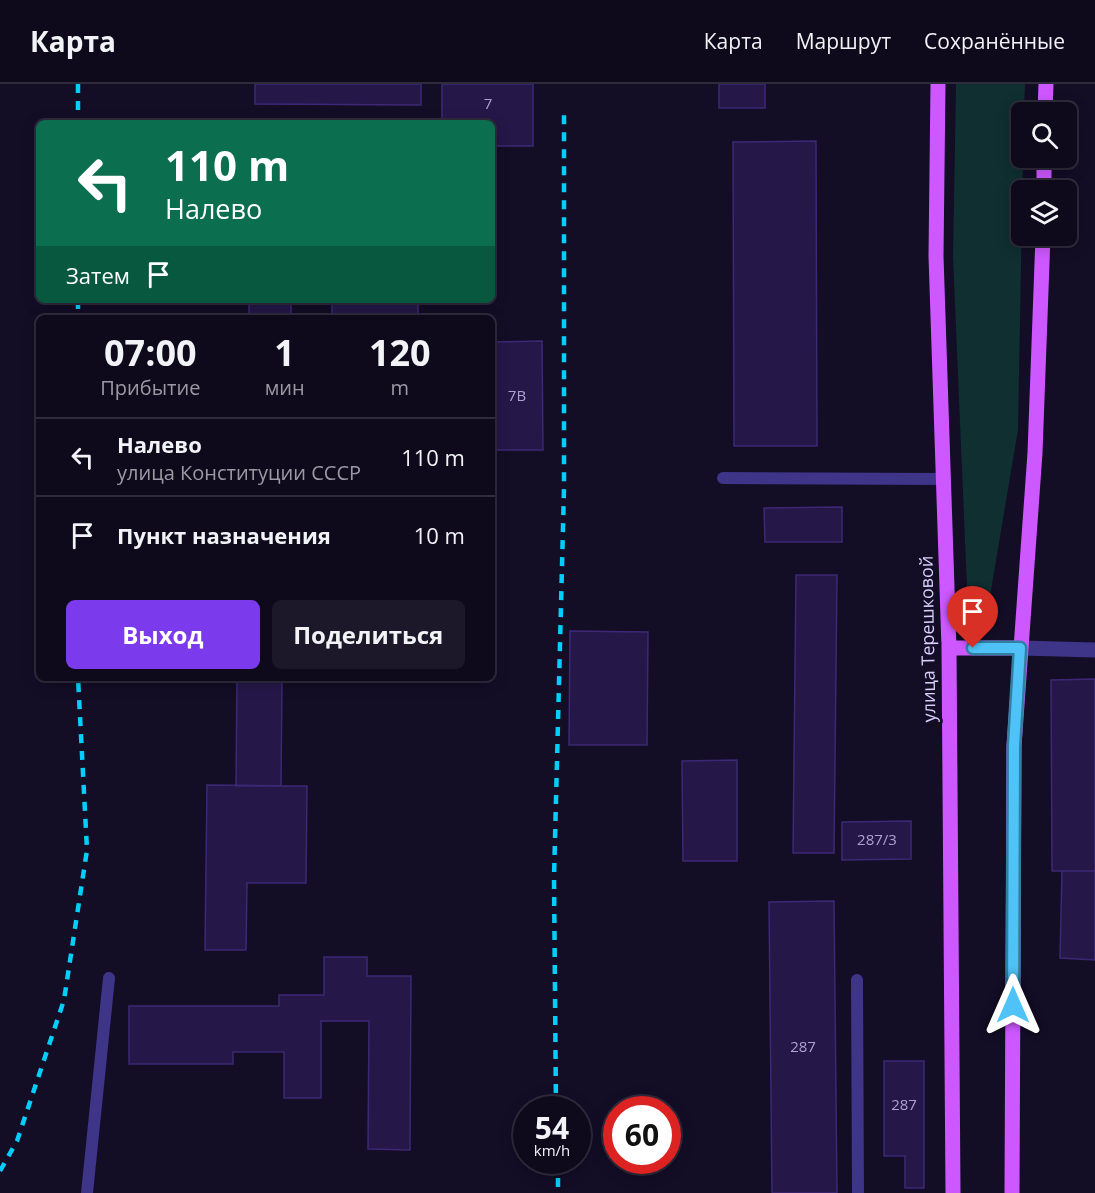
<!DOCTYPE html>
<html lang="ru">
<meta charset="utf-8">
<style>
:root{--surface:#0e0a1c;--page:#1c1829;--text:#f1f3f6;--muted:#9b9aa3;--line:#2e2b3b;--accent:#7c3aed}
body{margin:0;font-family:"Open Sans",sans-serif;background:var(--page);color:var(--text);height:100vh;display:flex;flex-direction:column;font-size:22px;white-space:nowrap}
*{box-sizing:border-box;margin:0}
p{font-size:20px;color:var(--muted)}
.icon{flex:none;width:33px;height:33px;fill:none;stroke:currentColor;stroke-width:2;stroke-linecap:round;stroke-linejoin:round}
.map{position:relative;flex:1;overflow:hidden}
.details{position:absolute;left:36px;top:231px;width:459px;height:366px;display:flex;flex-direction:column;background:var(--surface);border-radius:9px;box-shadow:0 3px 15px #0003,0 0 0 2px var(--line)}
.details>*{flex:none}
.banner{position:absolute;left:36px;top:36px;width:459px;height:183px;border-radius:9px;box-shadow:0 3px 15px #0003,0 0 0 2px var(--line);background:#0b6e4f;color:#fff;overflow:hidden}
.controls{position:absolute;left:1011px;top:18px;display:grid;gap:12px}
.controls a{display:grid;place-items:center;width:66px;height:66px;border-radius:9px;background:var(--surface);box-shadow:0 3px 15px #0003,0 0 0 2px var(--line);font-size:30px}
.speed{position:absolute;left:513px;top:1012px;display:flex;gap:12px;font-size:30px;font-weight:700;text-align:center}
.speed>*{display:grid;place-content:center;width:78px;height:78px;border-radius:50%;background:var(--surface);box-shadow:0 3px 15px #0003,0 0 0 2px var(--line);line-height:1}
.speed small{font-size:15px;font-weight:400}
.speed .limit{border:9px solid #d22;background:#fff;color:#111}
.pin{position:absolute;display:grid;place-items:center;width:51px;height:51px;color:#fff;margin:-62px -26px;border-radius:50% 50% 50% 0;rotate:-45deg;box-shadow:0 0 6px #0007}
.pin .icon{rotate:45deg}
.me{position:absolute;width:66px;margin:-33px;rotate:0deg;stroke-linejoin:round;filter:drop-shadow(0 0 4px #0008)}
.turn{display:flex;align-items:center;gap:21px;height:126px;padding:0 30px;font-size:27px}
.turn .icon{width:78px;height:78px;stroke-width:2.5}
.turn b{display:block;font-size:42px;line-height:51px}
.then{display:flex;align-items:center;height:57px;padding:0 30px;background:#0003;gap:12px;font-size:22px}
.eta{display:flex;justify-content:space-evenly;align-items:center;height:102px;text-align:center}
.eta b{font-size:36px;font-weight:700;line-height:42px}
.action{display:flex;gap:12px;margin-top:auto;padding:12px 30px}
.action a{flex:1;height:69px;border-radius:9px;background:var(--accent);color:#fff;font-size:24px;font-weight:700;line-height:69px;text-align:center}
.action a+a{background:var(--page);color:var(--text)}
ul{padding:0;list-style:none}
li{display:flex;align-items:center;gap:18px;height:78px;padding:0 30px;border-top:2px solid var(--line)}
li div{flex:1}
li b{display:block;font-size:22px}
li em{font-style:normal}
header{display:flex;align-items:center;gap:36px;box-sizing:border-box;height:84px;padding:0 30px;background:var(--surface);border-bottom:2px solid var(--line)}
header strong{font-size:28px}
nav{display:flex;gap:33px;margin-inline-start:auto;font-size:21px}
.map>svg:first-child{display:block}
</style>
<header>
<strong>Карта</strong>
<nav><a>Карта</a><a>Маршрут</a><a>Сохранённые</a></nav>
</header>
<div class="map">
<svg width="1095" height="1109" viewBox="0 0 1095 1109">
<rect width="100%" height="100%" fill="#130d26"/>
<path fill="#0f2f30" d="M956 0H1025L1024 28H1022L1023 74 1018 346 987 530 977 534 968 528 953 173Z"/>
<path fill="#251748" stroke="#3d2876" stroke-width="1.5" d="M255 0H421V21L255 20Z
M442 0H533V62H492V39H442Z
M719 0H765V24H719Z
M816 57 817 362H734L733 58Z
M249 216H291V234H249Z
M332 216H418V234H332Z
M542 257 543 366H492V258Z
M842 423V458H765L764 424Z
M796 491H837L834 769H793Z
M570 547 648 548 647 661H569Z
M237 594H282L281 702H236Z
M1095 595V787H1052L1051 596Z
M737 676V777H683L682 677Z
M207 701 307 702 306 799H247L246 866H205Z
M911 737V775L842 776V738Z
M1062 787H1095V876L1060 874Z
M834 817 837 1109H772L769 818Z
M324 873H367V892H411L410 1066 368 1065 369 937H321V1014H284V968H233V980H129V922H279V911H324Z
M884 977H924V1104H905V1072H884Z"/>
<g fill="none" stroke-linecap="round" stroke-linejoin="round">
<path stroke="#3e3488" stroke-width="12" d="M723 394 943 395
M857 896 858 1109
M87 1109 109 894"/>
<path stroke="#3e3488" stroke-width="15" d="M1020 564 1095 566"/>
<path stroke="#ce58ff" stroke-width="15" d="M938 0 936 172 949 564 953 1109
M1045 28 1046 0
M1044 106V74
M949 564H1020
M1012 1109 1014 662 1035 369 1043 152"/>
<path stroke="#00cffc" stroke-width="4.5" stroke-dasharray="9 8" stroke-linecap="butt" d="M78 0V39
M78 216V234
M556 1026 554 794 564 404V27
M558 1077V1109
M0 1087 17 1057 64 916 87 766 78 594"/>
</g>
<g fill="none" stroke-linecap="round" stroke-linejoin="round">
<defs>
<path id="route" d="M973 564H1020L1014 662 1013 921"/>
</defs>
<use href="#route" stroke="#337fa1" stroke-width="15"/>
<use href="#route" stroke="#4fc3f7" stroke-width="10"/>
</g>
<g text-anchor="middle" stroke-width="6" stroke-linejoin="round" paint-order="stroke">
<g font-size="15" fill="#ada2d1">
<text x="488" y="25">7</text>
<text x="517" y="317">7В</text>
<text x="877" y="761">287/3</text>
<text x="803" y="968">287</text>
<text x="904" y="1026">287</text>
</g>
<g font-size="18" fill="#dad1ff" stroke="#130d26">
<text transform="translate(928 555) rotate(-91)" y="6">улица Терешковой</text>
</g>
</g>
</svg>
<div class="controls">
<a><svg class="icon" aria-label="search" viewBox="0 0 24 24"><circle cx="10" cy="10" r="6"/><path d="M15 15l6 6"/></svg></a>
<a><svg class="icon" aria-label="layers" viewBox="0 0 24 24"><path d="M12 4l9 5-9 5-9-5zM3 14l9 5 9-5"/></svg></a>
</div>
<div class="speed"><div>54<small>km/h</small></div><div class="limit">60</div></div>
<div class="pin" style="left:973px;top:564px;background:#d93025"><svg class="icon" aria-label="arrive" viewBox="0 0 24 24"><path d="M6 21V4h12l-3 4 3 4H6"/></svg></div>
<svg class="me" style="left:1013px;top:921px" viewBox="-20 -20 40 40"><path d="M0-17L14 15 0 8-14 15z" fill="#4fc3f7" stroke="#fff" stroke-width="4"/></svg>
<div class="banner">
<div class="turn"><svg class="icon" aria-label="left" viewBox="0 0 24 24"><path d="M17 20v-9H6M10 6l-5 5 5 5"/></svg><div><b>110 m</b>Налево</div></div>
<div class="then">Затем<svg class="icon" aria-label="arrive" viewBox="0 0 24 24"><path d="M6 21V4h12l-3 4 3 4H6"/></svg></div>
</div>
<section class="details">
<div class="eta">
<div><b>07:00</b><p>Прибытие</p></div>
<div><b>1</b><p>мин</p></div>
<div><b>120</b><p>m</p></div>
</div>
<ul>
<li><svg class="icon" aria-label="left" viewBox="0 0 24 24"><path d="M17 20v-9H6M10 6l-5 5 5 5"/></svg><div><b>Налево</b><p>улица Конституции СССР</p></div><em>110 m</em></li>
<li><svg class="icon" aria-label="arrive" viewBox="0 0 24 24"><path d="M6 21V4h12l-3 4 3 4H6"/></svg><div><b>Пункт назначения</b></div><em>10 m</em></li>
</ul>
<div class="action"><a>Выход</a><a>Поделиться</a></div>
</section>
</div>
